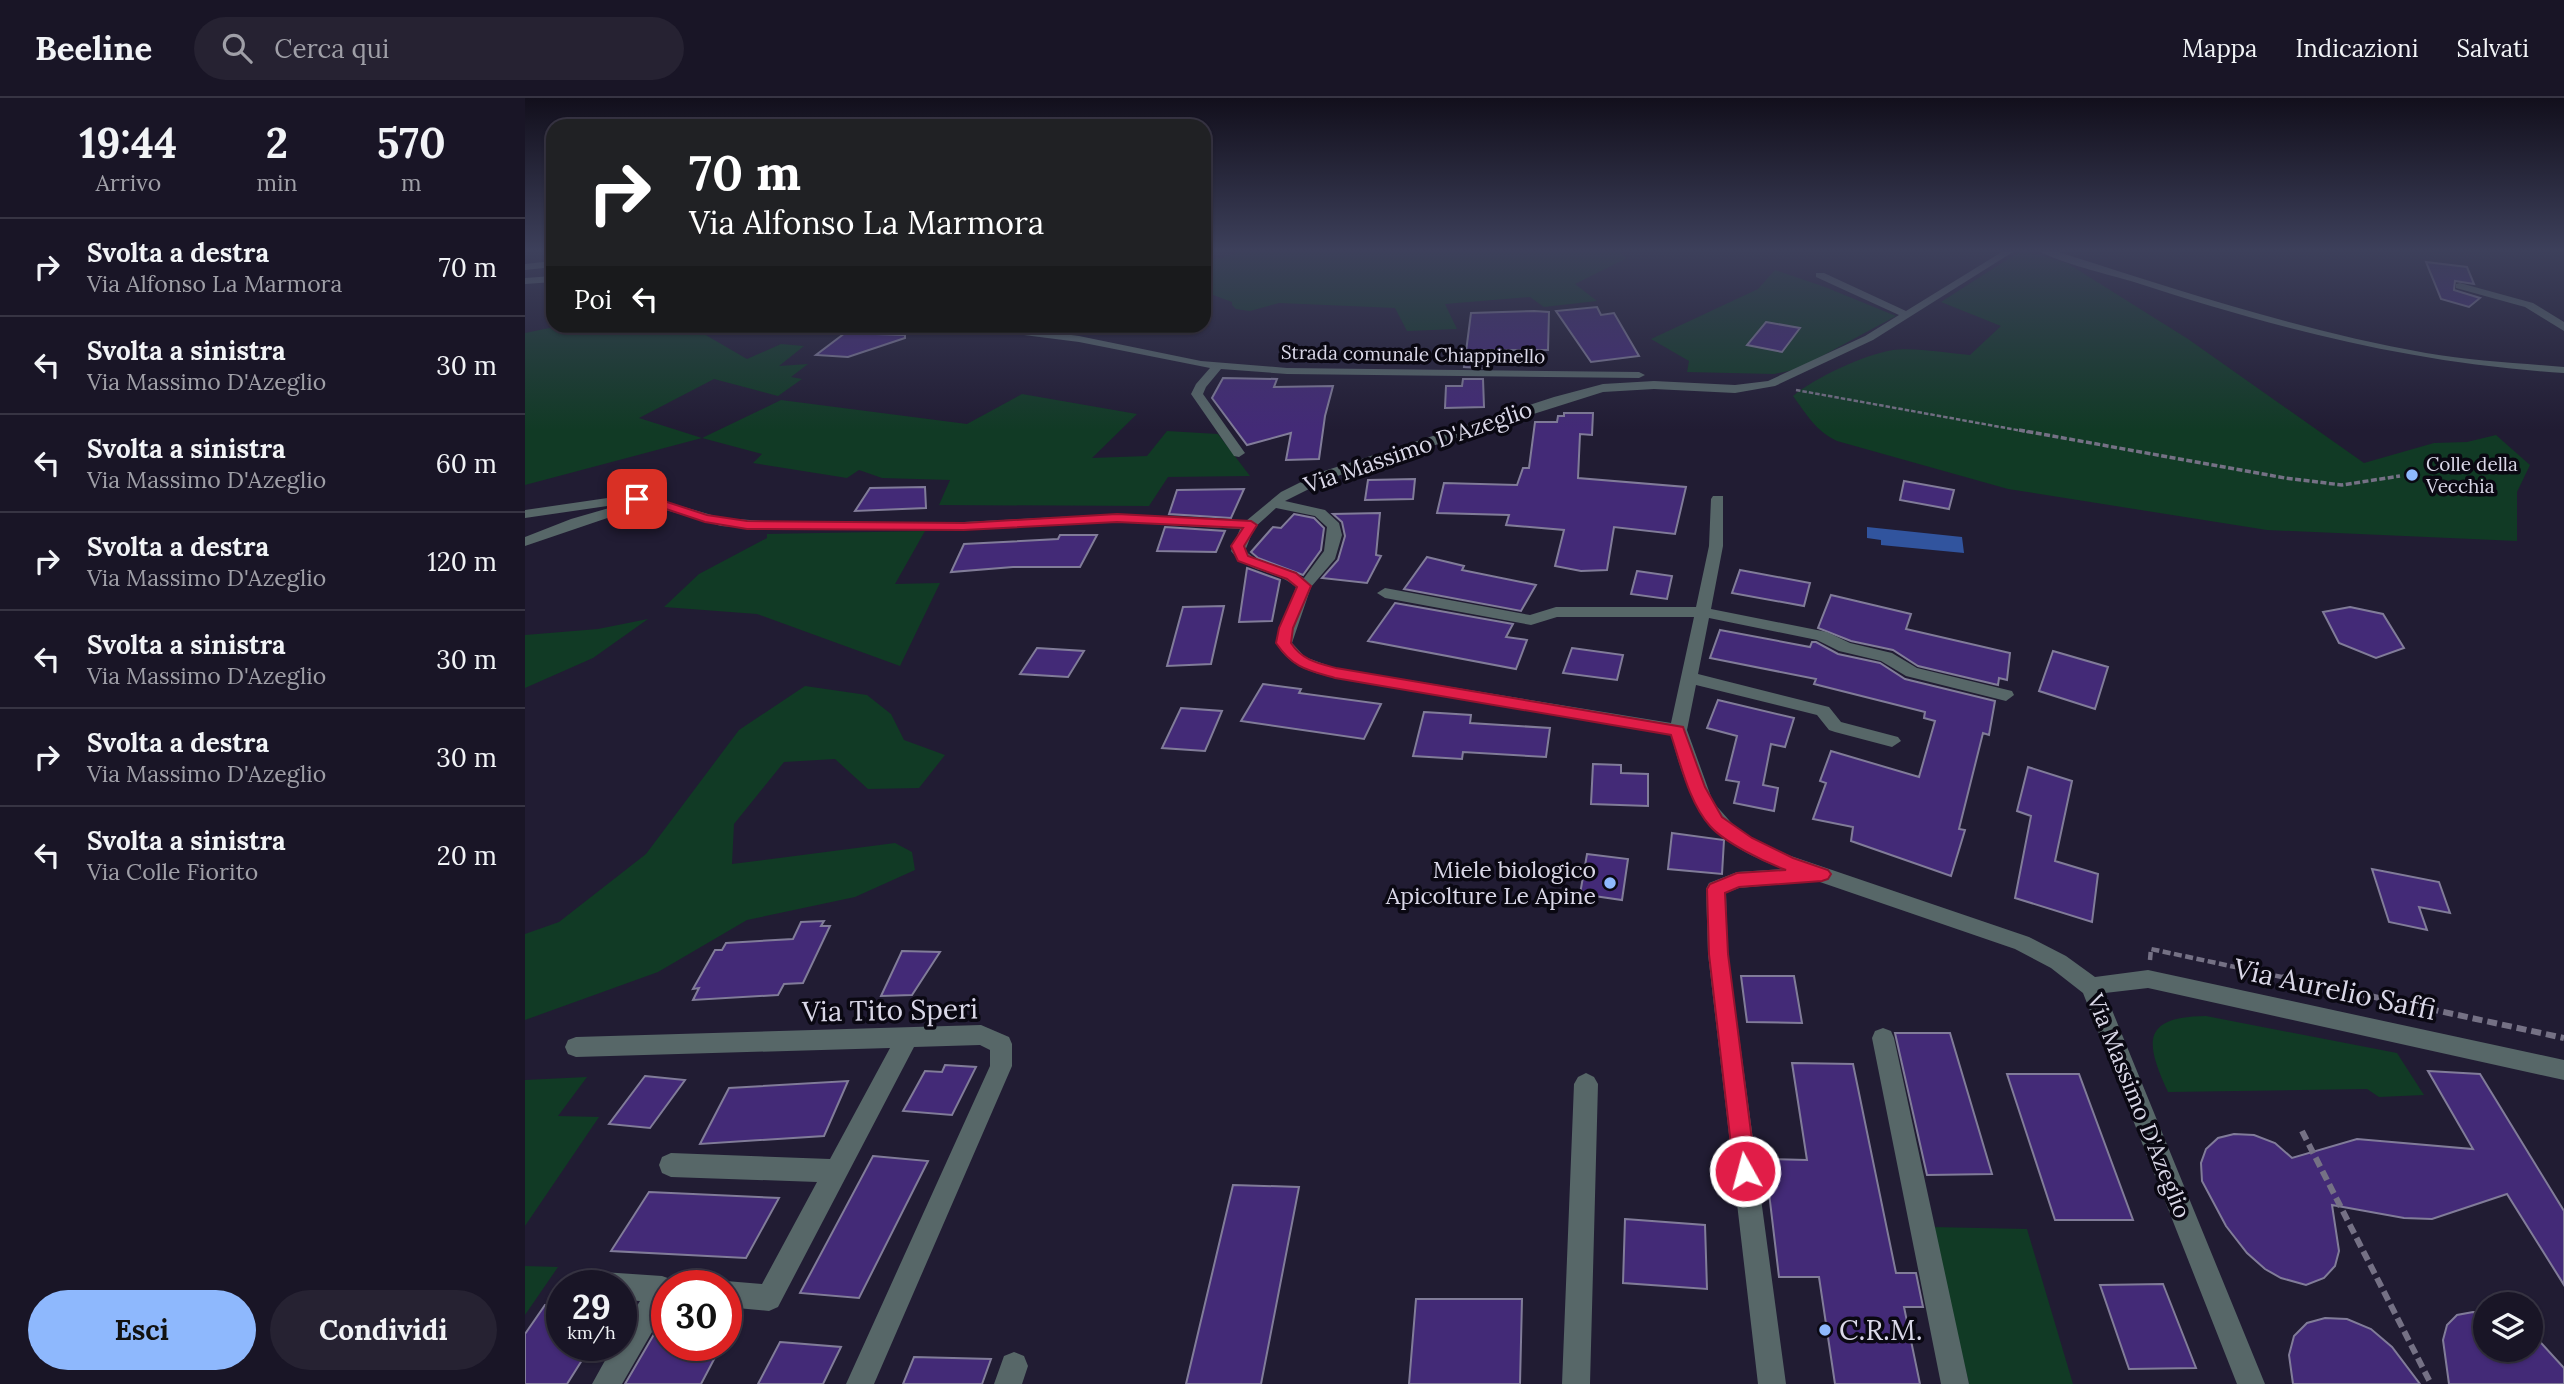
<!DOCTYPE html>
<html lang="it">
<style>
:root{--surface:#191526;--page:#262232;--text:#f1f3f6;--muted:#9f9fa7;--line:#373443;--accent:#8eb8fd}
body{margin:0;font-family:Lora,serif;background:var(--page);color:var(--text);height:100vh;display:flex;flex-direction:column;font-size:26px;white-space:nowrap}
*{box-sizing:border-box;margin:0}
p{font-size:23px;color:var(--muted)}
.icon{flex:none;width:38px;height:38px;fill:none;stroke:currentColor;stroke-width:2;stroke-linecap:round;stroke-linejoin:round}
.map{position:relative;flex:1;overflow:hidden}
.drawer{display:flex;flex-direction:column;background:var(--surface);width:525px}
.drawer>*{flex:none}
.top-card{position:absolute;left:21px;top:21px;width:665px;height:214px;border-radius:21px;box-shadow:0 2px 5px #0004,0 0 0 2px var(--line);background:#202124;color:#fff;overflow:hidden}
.controls{position:absolute;left:1948px;top:1194px;display:grid;gap:14px}
.controls a{display:grid;place-items:center;width:70px;height:70px;border-radius:50%;background:var(--surface);box-shadow:0 2px 5px #0004,0 0 0 2px var(--line);font-size:35px}
.speed{position:absolute;left:21px;top:1172px;display:flex;gap:14px;font-size:35px;font-weight:700;text-align:center}
.speed>*{display:grid;place-content:center;width:91px;height:91px;border-radius:50%;background:var(--surface);box-shadow:0 2px 5px #0004,0 0 0 2px var(--line);line-height:1}
.speed small{font-size:18px;font-weight:400}
.speed .limit{border:10px solid #d22;background:#fff;color:#111}
.pin{position:absolute;display:grid;place-items:center;width:60px;height:60px;color:#fff;margin:-30px;border-radius:14px;box-shadow:0 4px 10px #0006}
.me{position:absolute;width:77px;margin:-38px;rotate:353deg;stroke-linejoin:round;filter:drop-shadow(0 0 5px #0008)}
.turn{display:flex;align-items:center;gap:24px;height:147px;padding:0 28px;font-size:32px}
.turn .icon{width:91px;height:91px;stroke-width:2.5}
.turn b{display:block;font-size:49px;line-height:60px}
.then{display:flex;align-items:center;height:66px;padding:0 28px;background:#0003;gap:14px;font-size:26px}
.eta{display:flex;justify-content:space-evenly;align-items:center;height:119px;text-align:center}
.eta b{font-size:42px;font-weight:700;line-height:49px}
.button{display:flex;gap:14px;margin-top:auto;padding:14px 28px}
.button a{flex:1;height:80px;border-radius:42px;background:var(--accent);color:#111;font-size:28px;font-weight:700;line-height:80px;text-align:center}
.button a+a{background:var(--page);color:var(--text)}
ul{padding:0;list-style:none}
li{display:flex;align-items:center;gap:21px;height:98px;padding:0 28px;border-top:2px solid var(--line)}
li div{flex:1}
li b{display:block;font-size:26px}
li em{font-style:normal}
header{display:flex;align-items:center;gap:42px;box-sizing:border-box;height:98px;padding:0 35px;background:var(--surface);border-bottom:2px solid var(--line)}
header strong{font-size:33px}
nav{display:flex;gap:38px;margin-inline-start:auto;font-size:24px}
.search{width:490px;height:63px;background:var(--page);display:flex;align-items:center;gap:18px;box-sizing:border-box;padding:0 24px;border-radius:38px;color:var(--muted);font-size:26px}
main{display:flex;flex:1;min-height:0}
.map>svg:first-child{display:block}
</style>
<header>
<strong>Beeline</strong>
<div class="search"><svg class="icon" aria-label="search" viewBox="0 0 24 24"><circle cx="10" cy="10" r="6"/><path d="M15 15l6 6"/></svg>Cerca qui</div>
<nav><a>Mappa</a><a>Indicazioni</a><a>Salvati</a></nav>
</header>
<main>
<section class="drawer">
<div class="eta">
<div><b>19:44</b><p>Arrivo</p></div>
<div><b>2</b><p>min</p></div>
<div><b>570</b><p>m</p></div>
</div>
<ul>
<li><svg class="icon" aria-label="right" viewBox="0 0 24 24"><path d="M7 20v-9h11M14 6l5 5-5 5"/></svg><div><b>Svolta a destra</b><p>Via Alfonso La Marmora</p></div><em>70 m</em></li>
<li><svg class="icon" aria-label="left" viewBox="0 0 24 24"><path d="M17 20v-9H6M10 6l-5 5 5 5"/></svg><div><b>Svolta a sinistra</b><p>Via Massimo D'Azeglio</p></div><em>30 m</em></li>
<li><svg class="icon" aria-label="left" viewBox="0 0 24 24"><path d="M17 20v-9H6M10 6l-5 5 5 5"/></svg><div><b>Svolta a sinistra</b><p>Via Massimo D'Azeglio</p></div><em>60 m</em></li>
<li><svg class="icon" aria-label="right" viewBox="0 0 24 24"><path d="M7 20v-9h11M14 6l5 5-5 5"/></svg><div><b>Svolta a destra</b><p>Via Massimo D'Azeglio</p></div><em>120 m</em></li>
<li><svg class="icon" aria-label="left" viewBox="0 0 24 24"><path d="M17 20v-9H6M10 6l-5 5 5 5"/></svg><div><b>Svolta a sinistra</b><p>Via Massimo D'Azeglio</p></div><em>30 m</em></li>
<li><svg class="icon" aria-label="right" viewBox="0 0 24 24"><path d="M7 20v-9h11M14 6l5 5-5 5"/></svg><div><b>Svolta a destra</b><p>Via Massimo D'Azeglio</p></div><em>30 m</em></li>
<li><svg class="icon" aria-label="left" viewBox="0 0 24 24"><path d="M17 20v-9H6M10 6l-5 5 5 5"/></svg><div><b>Svolta a sinistra</b><p>Via Colle Fiorito</p></div><em>20 m</em></li>
</ul>
<div class="button"><a>Esci</a><a>Condividi</a></div>
</section>
<div class="map">
<svg width="2039" height="1286" viewBox="0 0 2039 1286">
<rect width="100%" height="100%" fill="#211c33"/>
<path fill="#113a25" d="M711 152H1090L1102 160 1050 186 1072 203 1019 209 1005 199 920 206 932 231 882 233 870 210 754 205 725 213 711 211 707 207V204L688 197 679 198V161C691 162 702 159 713 154Z
M1497 152 1542 165 1663 241 1839 365 1909 345 1942 344 1971 337 2005 367 1992 394V443L1742 432 1483 391 1312 343C1291 333 1282 317 1268 298 1289 280 1341 256 1368 252 1389 249 1422 255 1445 257L1476 228 1416 204Z
M1250 172 1300 189 1371 218 1273 271 1249 276 1162 274 1164 263 1126 241 1233 191Z
M34 228H129L146 236 167 229 222 261 256 246 279 248 254 268 283 266 266 279 277 281 253 298 189 281 114 320 177 340 256 302 442 326 497 296 612 316 567 360 622 358 642 333 693 336 725 378 643 379 624 408 414 407 425 382 357 380 334 372 322 380 228 365 237 356 177 340 0 387V235Z
M400 433 370 486 415 485 375 568 232 516 139 509 174 476 242 440V436Z
M123 521 68 560 0 590V537L73 531Z
M280 588 342 597 366 616 379 642 420 657 394 690 343 691 310 661 259 664 209 726 207 766 370 745 387 754 390 772 330 799 222 822 133 874 0 922V836L34 824 121 756 214 632Z
M1681 918 1872 955 1899 997 1854 999 1842 991 1643 994C1620 944 1616 919 1681 918Z
M62 979 33 1018 74 1019 0 1128V982Z
M1407 1129 1502 1131 1548 1286H1444Z
M0 1168 33 1169 0 1217Z"/>
<path fill="#31549e" d="M1342 429 1437 439 1439 455 1356 447V442L1342 440Z"/>
<path fill="#432a77" stroke="#817c99" stroke-width="2" d="M1901 164 1942 169 1949 186 1930 183 1929 192 1955 200 1944 209 1916 201Z
M1072 209 1076 217 1089 215 1114 258 1066 264 1031 213Z
M1009 213 1024 214 1023 252H958V270L939 269 946 215Z
M1241 224 1275 230 1257 254 1222 247Z
M320 235 380 237V240L323 259 291 257Z
M698 280 752 281 749 289 808 288 800 318 794 361 761 362 766 335 722 347 687 300Z
M938 281H958L959 309 920 310 921 288H937Z
M1039 315H1068L1067 337 1055 336 1053 380 1161 389 1150 436 1089 429 1082 472 1056 473 1030 468 1039 432 981 427 984 417 912 415 919 385 992 387 998 370H1004L1010 324H1032L1033 318H1039Z
M890 381 888 401 840 402 843 382Z
M1379 383 1429 392 1424 411 1375 402Z
M400 389 401 410 330 413 345 390Z
M719 391 706 420 644 416 652 392Z
M855 415 851 457 856 458 842 485 797 480 813 462 820 438 817 424 808 416Z
M769 416 789 420 799 430 796 452 778 477 733 460 726 454 748 429 756 430Z
M640 429 700 433 691 454 632 453Z
M535 437H572L555 469H488L426 474 439 446 533 441Z
M902 459 939 468 937 472 1011 487 996 513 879 491Z
M722 470 755 482 747 523 714 524Z
M1215 472 1285 485 1279 508 1207 495Z
M1112 473 1147 478 1142 501 1106 496Z
M1306 497 1386 516 1381 531 1485 555 1482 582 1474 580 1473 587 1393 568 1368 552 1326 543 1293 530Z
M870 505 988 526 981 539 1002 542 991 571 843 543Z
M699 508 686 566 642 568 658 509Z
M1825 509 1858 516 1879 550 1851 560 1814 545 1798 514Z
M1195 532 1285 549 1287 544H1291L1313 556 1355 565 1380 581 1470 603 1464 637 1458 635 1434 731 1440 732 1426 778 1326 743 1328 729 1288 721 1301 685 1295 683 1306 653 1394 679 1410 623 1399 620 1400 614 1289 586 1291 581 1185 560Z
M512 550 559 553 543 579 495 576Z
M1047 550 1098 557 1092 582 1038 575Z
M1528 553 1583 569 1570 611 1514 593Z
M738 586 776 591 774 595 856 606 839 641 716 623Z
M1193 602 1269 620 1260 649 1246 646 1238 687 1253 690 1249 713 1209 705 1214 684 1201 682 1212 638 1182 630Z
M656 610 697 613 680 653 637 650Z
M899 614 946 617 945 625 1025 630 1021 659 938 654 937 661 888 658Z
M1068 666 1096 667V675L1123 676V708L1066 706Z
M1503 669 1547 683 1530 763 1573 776 1567 824 1490 800 1506 718 1492 713Z
M1147 735 1199 742 1197 776 1143 771Z
M1062 756 1103 761 1097 802 1055 796Z
M1847 771 1914 784 1925 815 1894 809 1902 832 1864 824Z
M299 823 296 828H305L278 885 259 886 253 897 168 902 174 890 168 891 190 852H197L201 845 268 841 276 824Z
M377 853 415 854 387 897 356 898Z
M1216 878H1269L1277 925 1222 924Z
M1370 935H1425L1467 1076 1402 1077Z
M1267 965 1328 966 1371 1175H1391L1398 1209H1379L1395 1286H1310L1294 1179H1254L1240 1061 1282 1062Z
M420 967 451 969 427 1017 378 1013 400 973 417 974Z
M1903 973 1955 976 2039 1113V1187L1982 1096 1907 1121 1879 1120 1807 1107 1814 1153 1810 1168 1799 1180 1781 1187 1756 1180 1740 1171 1722 1155 1701 1128 1677 1083 1676 1065 1681 1051 1693 1040 1709 1036 1729 1037 1750 1045 1767 1060 1832 1041 1948 1051Z
M1482 976H1554L1608 1122H1530Z
M120 978 160 982 125 1030 84 1026Z
M323 983 299 1038 175 1046 204 990Z
M348 1058 403 1063 334 1200 275 1195Z
M708 1087 774 1089 736 1286H661Z
M124 1094 254 1100 221 1160 86 1153Z
M1100 1121 1180 1127 1182 1191 1098 1185Z
M1638 1186 1671 1270 1604 1271 1575 1187Z
M891 1201H997L995 1286H884Z
M20 1207 37 1208V1248H66L42 1286H0V1236Z
M142 1214V1248H196L176 1286H100Z
M1948 1214 1960 1215V1251H2006V1234L2039 1270V1286H1924L1918 1242 1922 1227 1932 1217Z
M1800 1220 1822 1221 1846 1231 1867 1249 1895 1286H1768L1764 1257 1769 1238 1782 1225Z
M255 1244 316 1249 298 1286H233Z
M389 1259 466 1261 457 1286H378Z"/>
<g fill="none" stroke-linecap="round" stroke-linejoin="round">
<path stroke="#757185" stroke-width="2.5" stroke-dasharray="4.5 2" stroke-linecap="butt" d="M1271 292 1503 334"/>
<path stroke="#757185" stroke-width="3.5" stroke-dasharray="6 2.5" stroke-linecap="butt" d="M1494 332 1760 380 1817 387 1875 378"/>
<path stroke="#757185" stroke-width="4.5" stroke-dasharray="8 3.5" stroke-linecap="butt" d="M1625 862 1626 851 1766 881"/>
<path stroke="#757185" stroke-width="6" stroke-dasharray="10 5" stroke-linecap="butt" d="M1757 879 2039 940
M1777 1033 1906 1286"/>
<path fill="#576768" fill-rule="evenodd" d="M1480 152H1491L1348 242 1250 288 1210 295 1129 291 1078 294 806 380 760 403 800 412 814 425 817 437 810 461 786 489 767 545 780 559 810 570 1146 625 1169 519H1032L1006 527 860 500 852 495 860 490 1005 517 1031 509H1171L1184 448 1186 401 1188 398H1198V448L1186 511 1302 534 1325 545 1367 555 1392 570 1487 593 1489 597 1481 603 1381 578 1356 563 1314 553 1292 542 1184 520 1173 576 1304 609 1316 624 1373 639 1376 643 1367 649 1310 634 1304 632 1292 617 1171 587 1162 632 1188 704 1211 730 1237 746 1266 758 1504 839 1541 858 1570 879 1623 872 2039 962V982L1623 890 1580 895 1740 1286H1712L1558 895 1526 870 1490 851 1292 783 1214 790 1201 795 1203 856 1261 1286H1233L1183 856 1181 791 1184 785 1212 774 1259 771C1184 744 1166 712 1146 637L810 580C785 574 765 569 751 545L771 489C751 471 723 476 706 453L715 431 592 424 439 432H254L196 428 120 406 103 405 0 420V412L103 397 121 398 197 420 254 424H439L592 416 721 423 756 394 796 374 1029 299 1078 286 1129 283 1210 287 1243 283 1340 238 1374 217 1291 179V175H1299L1381 213ZM751 410 790 418 802 429 799 453 779 480 732 462 720 453 729 430Z
M1513 152H1527C1650 191 1773 232 1901 255 1947 263 1993 265 2039 269V275C1886 265 1754 231 1609 184 1586 177 1530 164 1513 152Z
M28 163V169L0 172V166Z
M28 178V184L0 186V180Z
M1935 185 2008 205 2039 224V233L2000 209 1931 190V186Z
M318 228 499 231 554 238 676 263 762 270 1114 274 1120 277 1114 280 762 276 696 271 681 289 678 296 720 355 714 359 709 358 666 296 671 286 685 270 554 244 499 237 323 231Z
M98 406 103 407V413L0 448V439L46 421Z
M456 927 484 939 487 946V968L349 1286H321L465 968V952L455 947 389 949 253 1209 244 1213 201 1209V1188H191L201 1183 237 1186 292 1084 146 1079 137 1075 134 1067 137 1059 146 1055 305 1061 365 950 51 959 43 956 40 949 43 942 51 939Z
M1358 930 1366 933 1369 940 1444 1286H1416L1347 940 1350 933Z
M1061 975 1069 979 1073 986 1065 1286H1037L1049 986 1053 979Z
M63 1173 137 1178 151 1183 154 1188H142V1208L97 1286H67L88 1248H96V1234L115 1203 96 1202V1188H51L54 1177Z
M489 1254 499 1258 503 1268 497 1286H469L479 1258Z"/>
</g>
<linearGradient id="sky" x2="0" y2="1"><stop stop-color="#120f1c"/><stop offset="0.46" stop-color="#3d405b"/><stop offset="1" stop-color="#3d405b" stop-opacity="0"/></linearGradient>
<rect width="2039" height="332" fill="url(#sky)"/>
<path fill="#e11d48" stroke="#92132f" stroke-width="2" d="M112 398 142 404 182 417 222 423 439 425 592 416 726 423 732 427 719 448 723 458 771 475 786 488 768 530 766 545C777 562 792 565 811 570L1158 629 1180 689 1197 719 1227 740 1268 760 1303 772 1306 776 1303 781 1297 783 1214 789 1200 795 1203 856 1231 1073 1228 1081 1220 1084 1212 1081 1209 1073 1184 856 1182 791 1185 786 1212 775 1261 772C1240 764 1200 745 1185 728 1164 704 1156 667 1146 637L810 580C782 572 768 570 751 545L754 530 772 489 762 481 713 463 706 448 718 430 592 424 439 432 222 431 180 424 135 409 108 404V399Z"/>
<g fill="#8eb8fd" stroke="#0a0812" stroke-width="2.5">
<circle cx="1887" cy="377" r="7"/>
<circle cx="1085" cy="785" r="7"/>
<circle cx="1300" cy="1232" r="7"/>
</g>
<g text-anchor="middle" stroke-width="7" stroke-linejoin="round" paint-order="stroke">
<g font-size="19" fill="#dad8e8" stroke="#0a0812">
<text transform="translate(888 256) rotate(1)" y="7">Strada comunale Chiappinello</text>
</g>
<g font-size="19" fill="#dad8e8" stroke="#0a0812" text-anchor="start">
<text x="1901" y="373">Colle della<tspan x="1901" dy="22">Vecchia</tspan></text>
</g>
<g font-size="23" fill="#dad8e8" stroke="#0a0812">
<text transform="translate(893 349) rotate(-19)" y="8">Via Massimo D'Azeglio</text>
<text transform="translate(1614 1008) rotate(68)" y="8">Via Massimo D'Azeglio</text>
</g>
<g font-size="23" fill="#dad8e8" stroke="#0a0812" text-anchor="end">
<text x="1071" y="780">Miele biologico<tspan x="1071" dy="26">Apicolture Le Apine</tspan></text>
</g>
<g font-size="28" fill="#dad8e8" stroke="#0a0812">
<text transform="translate(1810 891) rotate(12)" y="10">Via Aurelio Saffi</text>
<text transform="translate(365 912) rotate(-1)" y="10">Via Tito Speri</text>
</g>
<g font-size="28" fill="#dad8e8" stroke="#0a0812" text-anchor="start">
<text x="1314" y="1242">C.R.M.</text>
</g>
</g>
</svg>
<div class="controls">
<a><svg class="icon" aria-label="layers" viewBox="0 0 24 24"><path d="M12 4l9 5-9 5-9-5zM3 14l9 5 9-5"/></svg></a>
</div>
<div class="speed"><div>29<small>km/h</small></div><div class="limit">30</div></div>
<div class="pin" style="left:112px;top:401px;background:#d93025"><svg class="icon" aria-label="arrive" viewBox="0 0 24 24"><path d="M6 21V4h12l-3 4 3 4H6"/></svg></div>
<svg class="me" style="left:1220px;top:1073px" viewBox="-20 -20 40 40"><circle r="17" fill="#e11d48" stroke="#fff" stroke-width="3"/><path d="M0-11L8 9 0 5-8 9z" fill="#fff"/></svg>
<div class="top-card">
<div class="turn"><svg class="icon" aria-label="right" viewBox="0 0 24 24"><path d="M7 20v-9h11M14 6l5 5-5 5"/></svg><div><b>70 m</b>Via Alfonso La Marmora</div></div>
<div class="then">Poi<svg class="icon" aria-label="left" viewBox="0 0 24 24"><path d="M17 20v-9H6M10 6l-5 5 5 5"/></svg></div>
</div>
</div>
</main>
